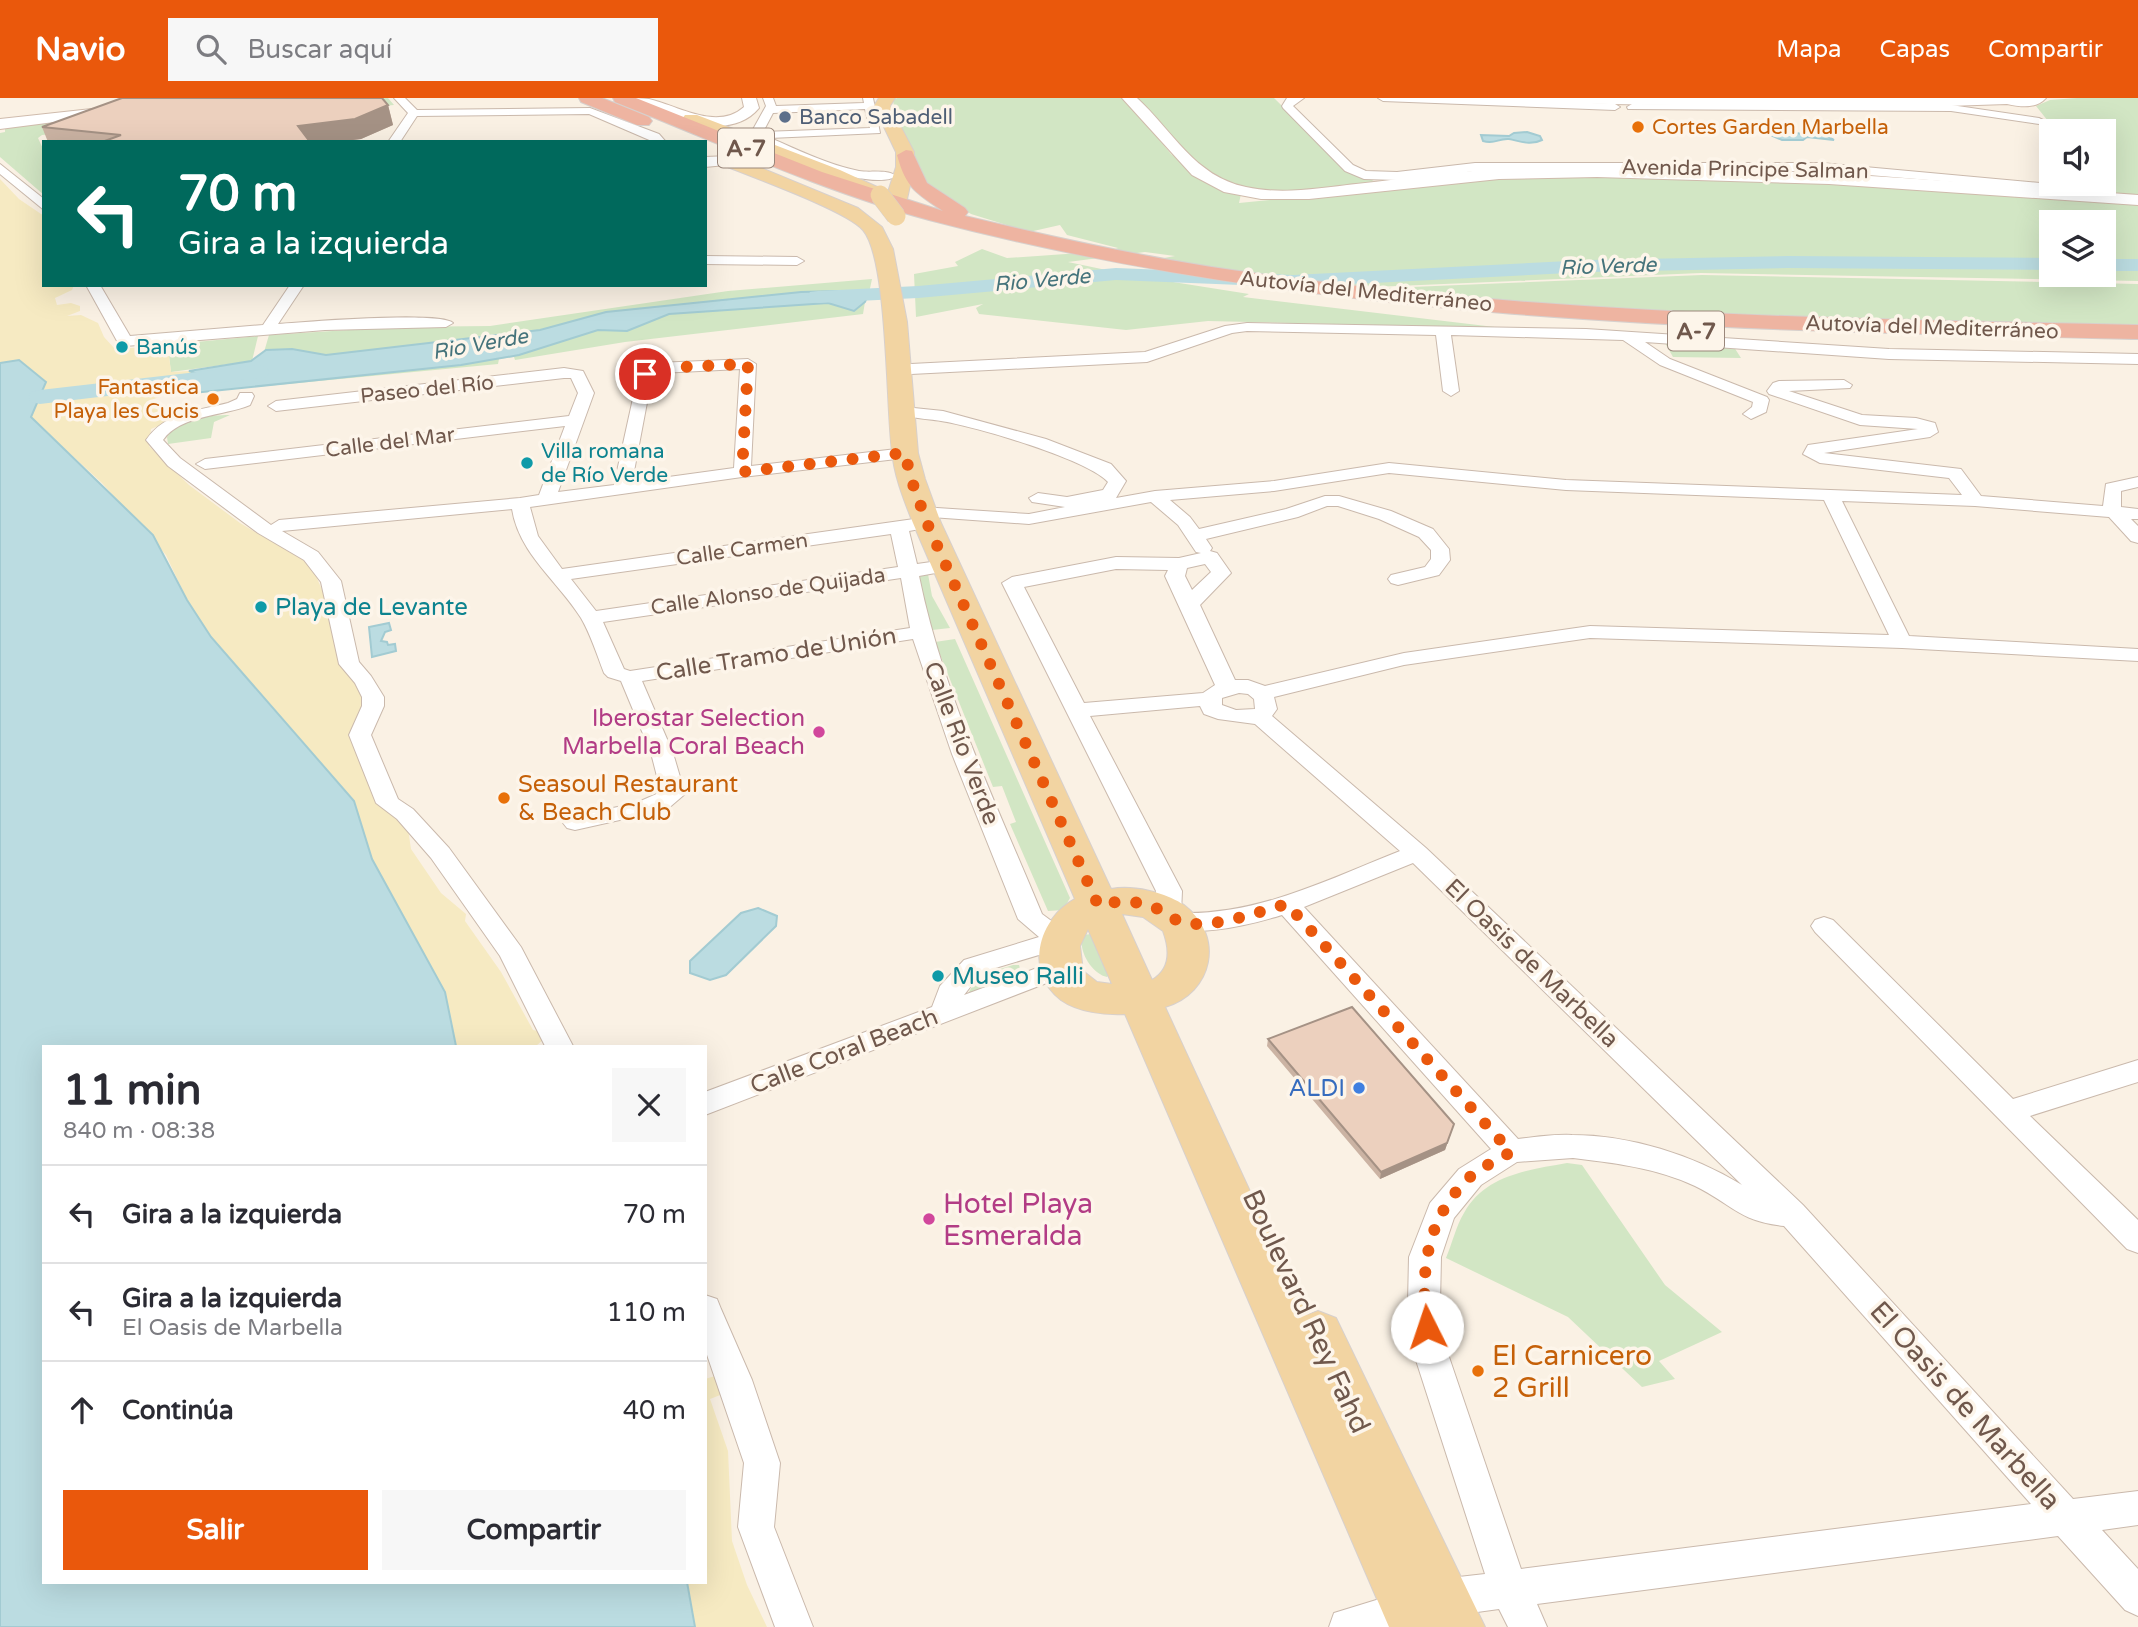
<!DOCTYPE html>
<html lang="es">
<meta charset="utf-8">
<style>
:root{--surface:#fff;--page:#f7f7f7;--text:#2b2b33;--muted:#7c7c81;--line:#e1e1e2;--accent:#ea580c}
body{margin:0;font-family:"Varela Round",sans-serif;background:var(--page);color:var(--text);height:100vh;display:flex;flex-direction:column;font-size:26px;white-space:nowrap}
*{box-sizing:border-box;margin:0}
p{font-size:23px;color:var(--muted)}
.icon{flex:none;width:38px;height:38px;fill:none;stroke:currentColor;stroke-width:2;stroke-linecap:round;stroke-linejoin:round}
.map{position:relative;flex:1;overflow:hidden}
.details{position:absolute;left:42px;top:947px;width:665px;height:539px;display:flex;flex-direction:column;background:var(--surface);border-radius:0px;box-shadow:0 7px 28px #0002}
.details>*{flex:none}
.guide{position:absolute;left:42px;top:42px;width:665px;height:147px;border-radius:0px;box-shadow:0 7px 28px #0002;background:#00695c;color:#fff;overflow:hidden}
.controls{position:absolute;left:2039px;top:21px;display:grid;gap:14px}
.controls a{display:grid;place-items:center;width:77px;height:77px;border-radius:0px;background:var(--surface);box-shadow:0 7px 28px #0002;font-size:35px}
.pin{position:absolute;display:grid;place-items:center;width:60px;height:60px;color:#fff;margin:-30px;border:4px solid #fff;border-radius:50%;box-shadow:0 2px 7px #0007}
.me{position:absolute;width:77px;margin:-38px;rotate:356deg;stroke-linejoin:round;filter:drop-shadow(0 0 5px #0008)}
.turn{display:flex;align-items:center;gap:24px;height:147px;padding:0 21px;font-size:32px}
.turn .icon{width:91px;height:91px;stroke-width:2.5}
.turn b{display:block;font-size:49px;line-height:60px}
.round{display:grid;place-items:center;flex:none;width:74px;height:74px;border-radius:0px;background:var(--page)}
.head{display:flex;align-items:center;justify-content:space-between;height:119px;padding:0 21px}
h1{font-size:42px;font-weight:800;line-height:52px}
.cta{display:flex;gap:14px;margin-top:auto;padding:14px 21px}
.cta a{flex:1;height:80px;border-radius:0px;background:var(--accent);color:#fff;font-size:28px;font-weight:800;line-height:80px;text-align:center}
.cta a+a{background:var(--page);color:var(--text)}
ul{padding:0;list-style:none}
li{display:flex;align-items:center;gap:21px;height:98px;padding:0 21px;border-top:2px solid var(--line)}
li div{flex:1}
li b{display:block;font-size:26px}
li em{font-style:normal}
header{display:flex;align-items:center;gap:42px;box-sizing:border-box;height:98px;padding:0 35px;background:var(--accent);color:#fff}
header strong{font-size:33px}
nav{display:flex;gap:38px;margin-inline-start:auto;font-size:24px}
.search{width:490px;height:63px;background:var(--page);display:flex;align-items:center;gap:18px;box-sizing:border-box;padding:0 24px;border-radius:0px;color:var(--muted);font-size:26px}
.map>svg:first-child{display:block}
</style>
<header>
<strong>Navio</strong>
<div class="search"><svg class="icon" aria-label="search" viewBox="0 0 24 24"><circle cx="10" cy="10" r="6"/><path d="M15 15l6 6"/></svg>Buscar aquí</div>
<nav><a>Mapa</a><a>Capas</a><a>Compartir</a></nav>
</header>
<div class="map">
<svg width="2138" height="1529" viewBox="0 0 2138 1529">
<rect width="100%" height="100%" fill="#faf1e4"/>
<path fill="#d2e6c4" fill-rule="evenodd" d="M243 0H388L394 7 42 37 38 40 44 53V97L0 59V35L5 34V29Z
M897 0H1122L1144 18 1151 32 1171 56 1209 85 1241 96 1239 105 1503 78 1660 76 2138 104V183L1701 175 1350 190 1153 162 1175 158 1145 154 1068 164 1135 178 1249 196 1243 199 1503 230 1208 223 1126 232 979 216 976 210 983 206 916 219 914 176 958 168 955 164 982 151 1007 160 1110 153 1118 150 1067 137 1060 127 1029 134 971 116 926 86 895 15 893 2ZM2051 124H2104V177H2051Z
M1136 0H1274L1350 75 1367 79 1380 87C1337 91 1253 105 1216 80 1184 59 1160 28 1136 0Z
M2077 0H2138V100L2116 98 2090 91 2104 86V33H2056L2036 8 2050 2Z
M1702 177 2138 186V227L1834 222 1580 210 1363 191Z
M872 181 869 195 837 193 606 214 540 232 326 257 292 251 264 254 269 237 396 229 490 228 728 193Z
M865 204 863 216 625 244 515 262 514 259 499 261 498 266 256 289 257 287 386 275 519 257 598 232 627 233 669 216 828 205 854 213Z
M258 238 252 263 171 274 169 258 195 256 196 244Z
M1665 245 1732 246 1741 260 1673 259Z
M230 317 214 324 211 340 168 346 167 339C180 320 209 317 230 317Z
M928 476 932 498 950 530 932 532 916 479Z
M955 541 1070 800 1063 812 1048 813 1010 726 1016 724 1002 688 993 689 935 544Z
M1091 836 1109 877 1107 879C1092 876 1077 852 1083 837Z
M1013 867H1019L1021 874C1009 884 984 897 969 894L978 878Z
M1567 1065 1582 1067 1665 1187 1722 1234 1659 1263 1675 1281 1642 1289 1568 1219 1446 1160C1452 1146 1456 1128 1464 1115 1485 1077 1528 1072 1567 1065Z"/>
<path fill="#f6eac2" d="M0 81 19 101 44 118V187H74L72 192 55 200 57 207 71 205 80 208V213L67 218 81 217 98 225 104 239 115 251 195 246V256L169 258 171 274 189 273 207 279 184 291 187 294 170 295 146 304 145 311 167 307 173 312 161 317V322L168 324 151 331 149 348 189 387 240 425 303 462 314 473 366 596 365 615 354 632 407 724 411 751 441 795 466 816 465 823 501 874 533 932 542 934 544 941 536 948H456L445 894 372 761 354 703 211 539 187 502 166 457 102 385 30 319 45 284 19 262 0 265Z
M722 1276 728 1294 710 1301 728 1353 732 1443 747 1487 767 1529H695L687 1484H705V1281Z"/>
<path fill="#bbdce1" stroke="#a2cbd2" stroke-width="2" d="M1774 31 1802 36 1821 34 1834 42 1807 39 1803 42H1782L1768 36Z
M1527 34 1540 38 1542 42C1530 48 1520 43 1509 41 1498 40 1495 47 1483 43L1481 37 1509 38 1514 35Z
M837 193 869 195 865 204 854 213 828 205 669 216 627 233 598 232 519 257 461 267 193 295 183 291 206 279 189 273 251 263 266 252 292 251 326 257 540 232 606 214 801 194Z
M19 262 46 284 31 319 153 437 187 502 211 539 354 703 372 761 445 894 456 948H44V1484H687L695 1529H0V265Z
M389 525 391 532 385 534 381 543 387 544 388 547 395 546 396 553 372 559 369 529Z
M758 810 777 818 776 828 726 877 710 882 690 875V863L741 815Z"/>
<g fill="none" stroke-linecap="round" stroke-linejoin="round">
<path fill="#bbdce1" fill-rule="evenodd" d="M1787 158 2051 160V172L1787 170 1589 174 1293 189 1116 182 918 200 818 205 810 204 807 199 810 194 818 193 918 188 1116 170 1293 177 1589 162Z
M2104 161H2138V173H2104Z
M258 267 266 269 270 274 266 279 40 306 31 304 28 299 31 294 40 292Z"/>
<defs>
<path id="street" d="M394 0H405L417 12 590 10 659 36 666 44H654L589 16 417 18 400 44H388L408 15Z
M763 0H773L776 8 864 5 863 0H873L880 35 770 40C799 52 828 67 859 73 870 75 887 71 896 78 874 95 768 55 751 35L766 8ZM865 11 870 30 763 34 773 15Z
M1287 0H1304L1293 8 1353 67 1366 73 1397 74 1475 65H1821L2051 86H2098L2073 94 1821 73H1475L1397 82 1364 81 1345 73 1283 10 1282 8Z
M1378 0H1465L1615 6 1620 9 1615 12 1383 3Z
M1632 6 1951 7 2039 20 2045 23 2039 26 1951 13 1628 11 1627 9Z
M0 66 44 101V112L0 76Z
M705 158 797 159 804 163 797 167 705 166Z
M86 187H100L130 238 263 227 290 187H304L278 226C303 224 441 213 453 225L446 229 325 232 125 248 117 243Z
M1247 225 1586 231 1889 251 2138 256V266L1889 261 1645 244 1670 261 1767 299 1769 302 1766 314 1751 321 1743 316 1752 309 1753 304 1660 267 1623 242 1451 237 1459 293 1451 298 1443 293 1436 237 1247 233 1232 235 1147 264 911 276 903 271 911 266 1145 254 1225 228Z
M748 261 756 266 751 368 905 350 914 355 905 360 742 379 530 409 538 438 562 471 914 421 920 423 923 427 920 431 909 433 917 466 945 462 955 468 952 472 919 478C943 596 996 705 1042 816L1069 836 1073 842 1069 848 982 874 964 897 1061 861 1070 864 1074 870 1070 876 705 1017V994L932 909 940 888 964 862 1039 839 1018 821 952 656 913 541 642 583 673 655 685 696 671 708 660 713 575 732 567 730 563 725 567 720 636 705 661 694 651 655 621 583 608 579 604 575C597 557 591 537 581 520 558 483 519 456 512 411L282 433 318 454 341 483 359 564 371 578 384 599V608L371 637 398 701 413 711 449 750 521 849 573 948H545L500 858 431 760 397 721 376 705 349 637 362 608V599L355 585 339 566 321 484 304 462 258 435 168 368 146 342C165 314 197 313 228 305L237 301 240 295H252L254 298 250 307C224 318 180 317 163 342L180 360 271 427 279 422 520 400 539 397 565 328 205 371 196 366 205 361 569 318 578 295 571 280H564L276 313 268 308 276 303 564 270 583 273 594 295 558 394 614 387 639 273 657 265ZM740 271 734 370 632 384 652 278 660 275ZM891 436 898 469 596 513 571 481ZM901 480 910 530 630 573 624 571 603 524Z
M1844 282 1852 287 1850 290 1789 293 1862 317 1916 320 1935 325 1938 334 1930 339 1824 355 1961 371 1981 398 2103 408 2106 386 2138 379V389L2121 393V409L2138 411V421H2131L2138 428V445L2131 443 2109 419 1975 408 1842 403 1909 538 2138 551V563L1902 550 1590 540 1404 567 1274 599 1277 611 1272 618 1426 750 1803 1107 2073 1401 2138 1393V1427L2102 1432 2138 1471V1518L2125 1512 2058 1438 1537 1506 1547 1529H1508L1499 1511 1441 1519 1429 1514 1425 1523 1412 1529H1329L1334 1515 1412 1491 1424 1496 1428 1487 1441 1481 1485 1476 1413 1253 1408 1205 1409 1159 1430 1105 1459 1071 1491 1051 1282 817C1253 826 1179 846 1158 820 1153 814 1156 800 1156 793L1002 485 1012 479 1116 459 1179 460 1201 455 1196 454 1178 427 1151 404 1029 426 931 419 928 415 931 411 937 410 1029 416 1065 409 1032 404 1029 400 1038 395 1067 399 1103 392 1108 384C1087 361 974 328 941 323 930 321 919 321 908 318L906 315 914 310 943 313 1046 341 1111 366 1126 383 1116 400 1155 393 1274 383 1389 365 1566 382 1962 397 1949 380 1820 365 1803 356 1808 347 1918 331 1860 327 1769 296 1767 293 1773 285 1779 283ZM1389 375 1566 392 1824 402 1889 537 1590 528 1404 555 1265 588 1248 582H1235L1200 507 1231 475 1217 455 1210 453 1212 450 1206 441 1298 419 1327 408H1338L1379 421 1419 439 1431 452V461L1425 469 1391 477 1388 481 1391 485 1398 487 1439 477 1450 462 1449 451 1433 431 1391 413 1339 398H1325L1286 411 1199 431 1190 419 1170 402 1274 393ZM1205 466 1211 474 1192 492 1185 478 1187 470ZM1116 471 1168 472 1165 478 1215 587 1203 595 1084 605 1024 489ZM1239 595 1248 596 1254 601 1255 611 1236 612 1222 607V600ZM1200 608 1204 616 1218 621 1255 626 1400 753C1329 781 1259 817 1181 815L1182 793 1090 618ZM1413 765 1742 1087C1693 1057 1630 1037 1572 1037 1554 1036 1536 1039 1518 1041L1304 809ZM1573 1060C1615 1065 1656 1070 1695 1088 1732 1106 1738 1123 1784 1128L2031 1406 1521 1471 1447 1253 1440 1205 1441 1159 1454 1120 1481 1087 1517 1064Z
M1824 819 1833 822 2013 1001 2138 962V984L2030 1018 2138 1122V1155L2127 1151 1815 834 1811 828 1815 822Z
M705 1197 717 1201 721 1211 752 1282 780 1365 774 1429 813 1529H775L738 1429 744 1365 705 1251Z"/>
<path id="secondary" d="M627 0C634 0 642 0 649 1 679 8 717 33 744 9L742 0H756L759 10C735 39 692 26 662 15 650 12 635 8 627 0Z
M1122 0H1137C1172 32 1195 79 1246 89 1282 97 1320 90 1356 86 1410 80 1465 72 1519 70 1726 64 1932 82 2138 97V107L1829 86 1597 79 1499 81 1309 101H1261L1224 94 1192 77Z
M1458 0H2046C2036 11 2021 9 2007 6L1888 10 1465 4Z
M119 8 124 9 126 12 124 15 0 31V21Z
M730 58 738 63 736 66 705 69V59Z"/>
<path id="primary" d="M879 0H895L890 8 914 54V69L907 101 897 107 890 105 887 101H873L685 25 682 21 685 17H697L840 72 888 94 896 69V54L874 8Z
M730 57 858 110 882 129 893 151 907 224 918 355 925 381 941 425 1111 791C1132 787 1166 794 1184 807 1225 838 1213 895 1165 909L1307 1217 1318 1213 1336 1220 1485 1529H1389L1125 916C1104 917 1078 914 1061 902 1024 874 1038 821 1075 801L913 425C904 402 894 378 892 353 886 310 888 161 863 132 847 113 752 79 723 67L721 63 723 59ZM1122 816 1143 819 1163 833C1170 852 1171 871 1152 882ZM1088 831 1112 886 1097 884 1083 873 1080 848Z"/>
<path id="highway" d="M579 0H602L649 19 652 23 649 27H637L581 4Z
M613 0H636L822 74 943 113C916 95 906 90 897 57L906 52 912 53 927 85 965 110 968 114 965 118C1053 139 1142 159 1232 172 1532 216 1836 221 2138 227V241C1732 232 1324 226 929 122 821 93 719 45 615 4Z"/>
</defs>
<use href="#street" stroke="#cab9ac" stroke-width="2"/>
<use href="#secondary" stroke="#cfbbac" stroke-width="2"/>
<use href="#primary" stroke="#d7d0cd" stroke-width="2"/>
<use href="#highway" stroke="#d7d0cd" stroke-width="2"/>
<use href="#street" fill="#fff" fill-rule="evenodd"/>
<use href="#secondary" fill="#fff" fill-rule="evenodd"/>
<use href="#primary" fill="#f2d4a2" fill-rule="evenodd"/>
<use href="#highway" fill="#eeb4a1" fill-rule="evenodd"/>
<defs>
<path id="primary-bridge" d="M880 97 896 118"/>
</defs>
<use href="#primary-bridge" stroke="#d7d0cd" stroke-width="20" stroke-linecap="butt"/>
<use href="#primary-bridge" stroke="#f2d4a2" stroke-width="19"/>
</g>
<path fill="#cbb3a3" d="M388 7 393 27 361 41 337 44H48L42 29Z
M1268 941 1452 1032 1445 1052 1380 1081 1267 948Z"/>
<path fill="#a59285" d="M388 7 393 27 361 41 337 44H303L298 28Z
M1454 1026 1445 1052 1380 1081 1381 1074Z"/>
<path fill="#ecd0be" stroke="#a59285" stroke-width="2" d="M122 0H382L388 7 355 21 298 28 310 44H102L121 37 42 29Z
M1352 909 1454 1026 1447 1045 1381 1074 1268 941Z"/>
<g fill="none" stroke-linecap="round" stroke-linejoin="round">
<path stroke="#ea580c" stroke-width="12" stroke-dasharray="0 21.6" d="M645 276 657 270 748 266 742 374 905 355 911 381 927 425 1098 807C1120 802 1141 802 1162 813 1168 816 1174 822 1181 824 1212 832 1257 814 1287 806L1511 1054C1498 1062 1481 1069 1470 1079 1426 1120 1420 1173 1427 1229"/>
</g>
<circle fill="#5c6f8a" stroke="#fdf5ea" stroke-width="2.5" cx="785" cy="19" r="7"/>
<g fill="#e8710a" stroke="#fdf5ea" stroke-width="2.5">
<circle cx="1638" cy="29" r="7"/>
<circle cx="213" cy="301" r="7"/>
<circle cx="504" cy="700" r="7"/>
<circle cx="1478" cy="1273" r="7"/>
</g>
<g fill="#0f9aa8" stroke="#fdf5ea" stroke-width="2.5">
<circle cx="122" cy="249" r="7"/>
<circle cx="527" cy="365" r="7"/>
<circle cx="261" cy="509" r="7"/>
<circle cx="938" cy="878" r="7"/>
</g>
<g fill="#d1479c" stroke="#fdf5ea" stroke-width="2.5">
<circle cx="819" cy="634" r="7"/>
<circle cx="929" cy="1121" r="7"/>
</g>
<circle fill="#3f7fe0" stroke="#fdf5ea" stroke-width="2.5" cx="1359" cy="990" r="7"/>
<g text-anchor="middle" stroke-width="7" stroke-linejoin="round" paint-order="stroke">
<g font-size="21" fill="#4e5e75" stroke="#fdf5ea" text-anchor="start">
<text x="799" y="26">Banco Sabadell</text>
</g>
<g font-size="21" fill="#c56008" stroke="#fdf5ea" text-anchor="start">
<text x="1652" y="36">Cortes Garden Marbella</text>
<text x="199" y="296" text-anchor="end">Fantastica<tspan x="199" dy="24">Playa les Cucis</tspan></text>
</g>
<g font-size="21" fill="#70584c" stroke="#fdf5ea">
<text transform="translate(1745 71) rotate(1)" y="7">Avenida Principe Salman</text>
<text transform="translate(1366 193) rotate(6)" y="7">Autovía del Mediterráneo</text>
<text transform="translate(1932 229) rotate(2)" y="7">Autovía del Mediterráneo</text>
<text transform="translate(427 291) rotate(-6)" y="7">Paseo del Río</text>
<text transform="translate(390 344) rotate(-7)" y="7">Calle del Mar</text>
<text transform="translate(742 451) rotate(-8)" y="7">Calle Carmen</text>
<text transform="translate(768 493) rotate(-8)" y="7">Calle Alonso de Quijada</text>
</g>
<g font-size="21" font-style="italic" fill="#45737b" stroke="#fdf5ea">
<text transform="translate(1608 168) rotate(-2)" y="7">Rio Verde</text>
<text transform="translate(1042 182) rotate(-5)" y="7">Rio Verde</text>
<text transform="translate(480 246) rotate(-10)" y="7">Rio Verde</text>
</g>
<g font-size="21" fill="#0d838f" stroke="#fdf5ea" text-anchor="start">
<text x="136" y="256">Banús</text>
<text x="541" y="360">Villa romana<tspan x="541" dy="24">de Río Verde</tspan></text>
</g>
<g fill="#fdf5ea" stroke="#9a877b" stroke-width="2">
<rect x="718" y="30.5" width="56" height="39" rx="5"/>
<rect x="1668" y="213.5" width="56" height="39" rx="5"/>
</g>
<g font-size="23" font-weight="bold" fill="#70584c">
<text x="746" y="58">A-7</text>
<text x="1696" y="241">A-7</text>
</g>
<g font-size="24" fill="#0d838f" stroke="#fdf5ea" text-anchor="start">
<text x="275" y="517">Playa de Levante</text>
<text x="952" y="886">Museo Ralli</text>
</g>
<g font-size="24" fill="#70584c" stroke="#fdf5ea">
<text transform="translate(776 556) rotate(-9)" y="8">Calle Tramo de Unión</text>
<text transform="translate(962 645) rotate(69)" y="8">Calle Río Verde</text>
<text transform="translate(1532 865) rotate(44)" y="8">El Oasis de Marbella</text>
<text transform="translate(844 953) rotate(-21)" y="8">Calle Coral Beach</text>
</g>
<g font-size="24" fill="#b23c85" stroke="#fdf5ea" text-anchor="end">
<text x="805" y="628">Iberostar Selection<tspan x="805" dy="28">Marbella Coral Beach</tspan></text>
</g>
<g font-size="24" fill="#c56008" stroke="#fdf5ea" text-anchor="start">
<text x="518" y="694">Seasoul Restaurant<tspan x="518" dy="28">&amp; Beach Club</tspan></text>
</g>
<g font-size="24" fill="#366cbe" stroke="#fdf5ea" text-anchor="end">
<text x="1345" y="998">ALDI</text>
</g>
<g font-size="28" fill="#b23c85" stroke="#fdf5ea" text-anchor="start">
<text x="943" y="1115">Hotel Playa<tspan x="943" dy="32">Esmeralda</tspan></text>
</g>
<g font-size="28" fill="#70584c" stroke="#fdf5ea">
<text transform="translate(1307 1213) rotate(65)" y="10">Boulevard Rey Fahd</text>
<text transform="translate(1966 1307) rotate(48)" y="10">El Oasis de Marbella</text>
</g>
<g font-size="28" fill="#c56008" stroke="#fdf5ea" text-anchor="start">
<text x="1492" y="1267">El Carnicero<tspan x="1492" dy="32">2 Grill</tspan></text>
</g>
</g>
</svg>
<div class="controls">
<a><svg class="icon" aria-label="sound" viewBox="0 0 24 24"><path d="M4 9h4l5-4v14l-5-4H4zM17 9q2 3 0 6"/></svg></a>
<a><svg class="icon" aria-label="layers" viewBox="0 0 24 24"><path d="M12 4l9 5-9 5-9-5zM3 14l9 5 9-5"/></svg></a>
</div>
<div class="pin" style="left:645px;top:276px;background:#d93025"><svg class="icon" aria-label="arrive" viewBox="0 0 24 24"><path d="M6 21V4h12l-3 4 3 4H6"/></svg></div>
<svg class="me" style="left:1427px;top:1229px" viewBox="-20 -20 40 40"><circle r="19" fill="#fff"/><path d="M0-13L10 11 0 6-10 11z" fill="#ea580c"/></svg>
<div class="guide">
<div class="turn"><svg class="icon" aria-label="left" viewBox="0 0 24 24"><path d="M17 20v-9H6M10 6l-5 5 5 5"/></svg><div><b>70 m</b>Gira a la izquierda</div></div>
</div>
<section class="details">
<div class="head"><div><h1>11 min</h1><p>840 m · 08:38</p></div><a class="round"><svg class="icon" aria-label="close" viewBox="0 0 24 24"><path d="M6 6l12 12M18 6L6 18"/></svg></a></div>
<ul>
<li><svg class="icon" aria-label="left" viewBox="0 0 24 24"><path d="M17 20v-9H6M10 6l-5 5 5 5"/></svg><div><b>Gira a la izquierda</b></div><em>70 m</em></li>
<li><svg class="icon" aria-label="left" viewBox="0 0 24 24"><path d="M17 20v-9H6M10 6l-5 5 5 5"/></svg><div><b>Gira a la izquierda</b><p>El Oasis de Marbella</p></div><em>110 m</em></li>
<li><svg class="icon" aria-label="ahead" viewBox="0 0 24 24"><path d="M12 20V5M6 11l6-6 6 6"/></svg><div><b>Continúa</b></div><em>40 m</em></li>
</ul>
<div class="cta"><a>Salir</a><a>Compartir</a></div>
</section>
</div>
